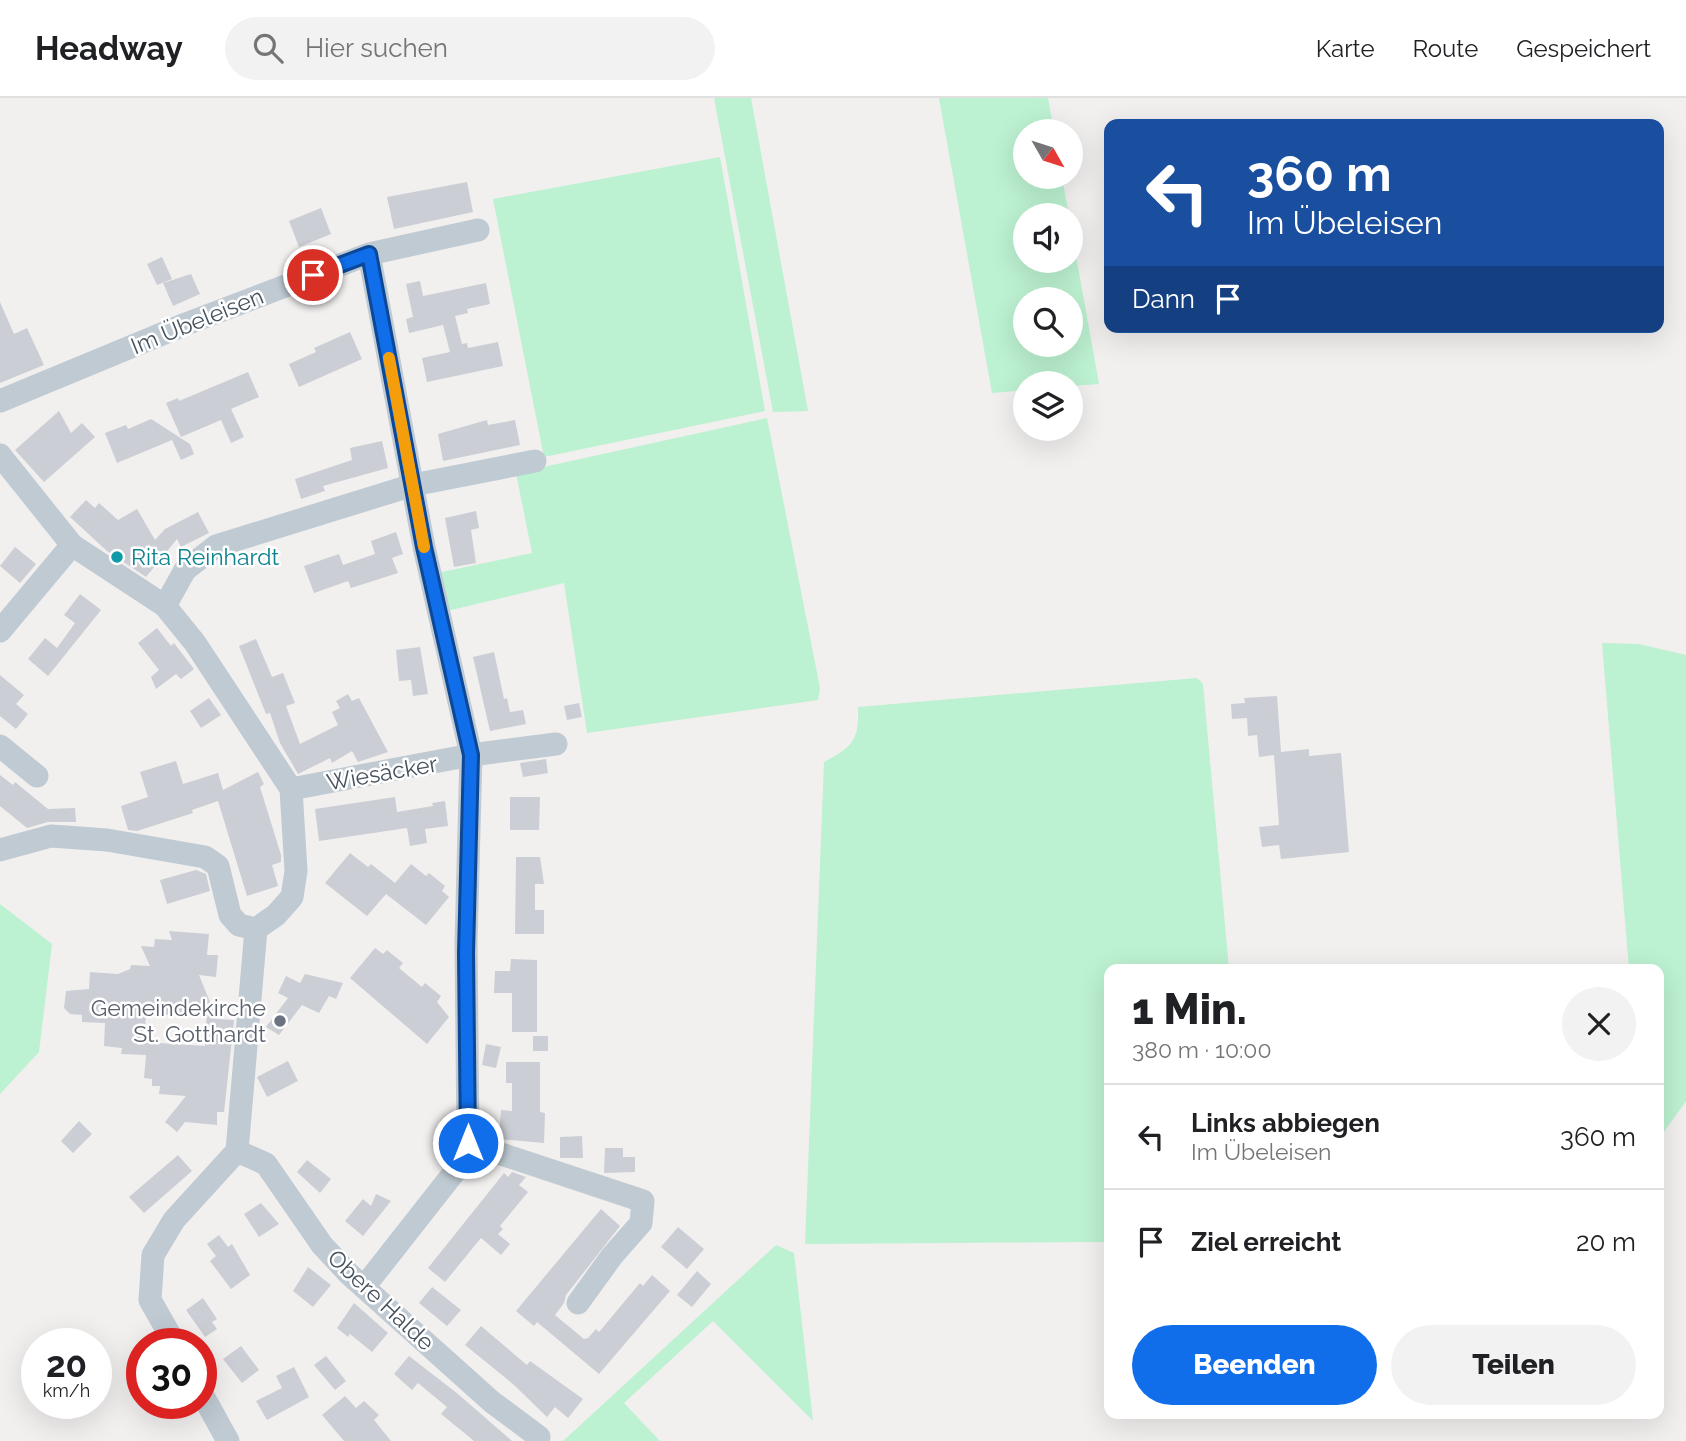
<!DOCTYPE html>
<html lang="de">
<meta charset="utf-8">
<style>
:root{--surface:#fff;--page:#f2f2f2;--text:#202124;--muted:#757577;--line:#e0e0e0;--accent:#116eea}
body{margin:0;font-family:Raleway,sans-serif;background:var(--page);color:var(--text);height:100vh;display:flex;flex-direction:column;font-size:26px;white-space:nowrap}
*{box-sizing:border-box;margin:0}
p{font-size:23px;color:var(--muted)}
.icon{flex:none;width:38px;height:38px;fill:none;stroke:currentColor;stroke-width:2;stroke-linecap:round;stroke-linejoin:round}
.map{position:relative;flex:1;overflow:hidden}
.details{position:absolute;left:1104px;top:866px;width:560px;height:455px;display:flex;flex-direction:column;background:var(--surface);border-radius:14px;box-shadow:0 7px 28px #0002}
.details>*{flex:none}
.banner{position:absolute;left:1104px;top:21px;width:560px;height:214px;border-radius:14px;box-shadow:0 7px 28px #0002;background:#1a4fa0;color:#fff;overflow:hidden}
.needle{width:46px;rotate:129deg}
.fabs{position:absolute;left:1013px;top:21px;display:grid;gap:14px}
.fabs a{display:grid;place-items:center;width:70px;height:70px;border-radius:50%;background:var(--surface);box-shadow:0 7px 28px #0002;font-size:35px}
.speed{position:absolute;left:21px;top:1230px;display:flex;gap:14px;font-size:35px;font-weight:700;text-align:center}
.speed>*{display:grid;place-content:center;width:91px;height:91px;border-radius:50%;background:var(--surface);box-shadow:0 7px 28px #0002;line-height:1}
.speed small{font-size:18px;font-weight:400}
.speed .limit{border:10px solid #d22;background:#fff;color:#111}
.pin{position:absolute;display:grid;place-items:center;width:60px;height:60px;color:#fff;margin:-30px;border:4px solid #fff;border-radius:50%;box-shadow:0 2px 7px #0007}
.me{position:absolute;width:77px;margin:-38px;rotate:0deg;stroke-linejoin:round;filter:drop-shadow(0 0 5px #0008)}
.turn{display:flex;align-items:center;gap:24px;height:147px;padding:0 28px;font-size:32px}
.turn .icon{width:91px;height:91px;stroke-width:2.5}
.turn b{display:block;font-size:49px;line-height:60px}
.then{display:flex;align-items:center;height:66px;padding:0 28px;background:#0003;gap:14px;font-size:26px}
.round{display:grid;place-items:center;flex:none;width:74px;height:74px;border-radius:37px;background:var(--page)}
.head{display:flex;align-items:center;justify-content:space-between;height:119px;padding:0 28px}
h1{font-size:42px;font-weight:800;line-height:52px}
.action{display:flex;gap:14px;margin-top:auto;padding:14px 28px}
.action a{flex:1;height:80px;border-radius:42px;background:var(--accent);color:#fff;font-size:28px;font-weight:800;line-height:80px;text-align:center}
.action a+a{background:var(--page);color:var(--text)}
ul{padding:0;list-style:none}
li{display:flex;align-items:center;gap:21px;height:105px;padding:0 28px;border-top:2px solid var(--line)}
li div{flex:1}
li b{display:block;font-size:26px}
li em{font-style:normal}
header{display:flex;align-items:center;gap:42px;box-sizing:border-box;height:98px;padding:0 35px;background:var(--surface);border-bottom:2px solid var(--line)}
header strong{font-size:33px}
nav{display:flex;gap:38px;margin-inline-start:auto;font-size:24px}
.search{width:490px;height:63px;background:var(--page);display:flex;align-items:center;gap:18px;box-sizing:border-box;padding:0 24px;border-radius:38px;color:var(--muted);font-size:26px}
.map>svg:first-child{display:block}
</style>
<header>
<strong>Headway</strong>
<div class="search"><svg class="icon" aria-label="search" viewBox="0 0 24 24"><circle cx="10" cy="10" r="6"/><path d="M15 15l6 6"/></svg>Hier suchen</div>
<nav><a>Karte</a><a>Route</a><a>Gespeichert</a></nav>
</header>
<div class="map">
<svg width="1686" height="1343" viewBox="0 0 1686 1343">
<rect width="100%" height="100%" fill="#f2efef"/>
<path fill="#bcf1d1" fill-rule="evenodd" d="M714 0H751L808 313 773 314Z
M939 0H1048L1054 33H1026V79H1062L1069 117H1026V163H1071V130L1099 286 1071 288V285H1026L1025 292 992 295ZM1071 201V247H1026V201Z
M720 59 765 313 544 359 493 101Z
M767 320 820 590 818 602 587 635 564 485 443 514 437 475 532 455 516 375Z
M1602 545 1639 546 1686 557V1003L1659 1041V872L1629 871Z
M1197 580 1203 586 1229 871 1110 872 1109 1144 805 1146 824 664C853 648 859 643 858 609Z
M0 806 52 846 39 954 0 996Z
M776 1147 794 1155 813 1323 713 1223 624 1305 660 1343H563Z"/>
<path fill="#cbced4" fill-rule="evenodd" d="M467 84 473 114 394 131 387 99Z
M321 110 331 136 299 149 289 123Z
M312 149 317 161 301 167 297 156Z
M162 159 172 181 157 187 147 166Z
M191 176 200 196 173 208 163 185Z
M420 183 423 198 486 185 490 206 467 211 468 215 455 218 462 246 467 245 468 250 498 244 503 268 427 284 422 260 450 254 443 227 409 235 406 221 413 219 406 186Z
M0 204 14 236 27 230 44 267 0 285Z
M350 234 362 261 299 289 289 266 316 254 314 250Z
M248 274 259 299 231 311 244 339 231 345 221 322 181 339 166 305 178 300 179 303Z
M59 313 71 335 82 325 95 339 44 384 15 352Z
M151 321 190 346 194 356 181 362 172 342 117 365 105 335 126 327 128 331Z
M487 322 488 327 515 322 520 347 443 363 438 336Z
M382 343 388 370 323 388 325 393 301 401 295 381 352 362 350 350Z
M86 402 95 410 99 405 118 422 137 411 155 442 165 431 198 414 209 435 181 449 177 441 146 479 107 453 70 419Z
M476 413 479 430 471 432 476 465 454 469 445 420Z
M396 434 403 456 392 460 398 475 351 490 348 483 314 495 304 468 339 456 343 467 375 456 371 443Z
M15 449 36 466 20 485 0 468Z
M80 496 101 512 48 578 28 561 45 540 57 550 75 525 64 517Z
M157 530 171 548 174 545 194 571 181 581 176 576 156 591 151 579 159 572 138 545Z
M256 541 272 579 283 575 295 605 286 608 300 646 338 627 332 614 340 610 336 603 348 596 352 603 359 600 388 654 358 664 352 653 332 665 330 660 298 676 280 645 270 615 266 616 239 548Z
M420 549 428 596 413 598 411 582 399 583 396 552Z
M494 554 504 601 507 600 510 614 523 612 526 626 490 633 473 559Z
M0 577 24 597 16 606 28 616 16 631 0 618Z
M1277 598 1281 654 1309 651V658L1341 655 1349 754 1281 761 1279 747 1262 749 1259 729 1279 727 1274 657 1259 659 1257 637 1248 638 1247 620 1232 621 1231 606 1245 605 1244 600Z
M209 600 221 617 201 630 190 613Z
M579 605 582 619 567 622 564 608Z
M546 661 548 675 523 679 520 665Z
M176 663 183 686 218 675 223 692 258 674 264 686 260 689 281 757V764L272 767 278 788 247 798 218 703 192 712 193 715 137 733 128 732 121 708 148 699 140 674Z
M0 677 13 687 15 684 48 711 75 710 76 724H48L27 730 0 708Z
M395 699 397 714 433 708 432 705 445 703 448 728 425 731 427 745 410 748 407 730 319 743 315 711Z
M510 699H540L539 732H510Z
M350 755 368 769 371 766 395 785 411 766 426 778 429 775 445 788 442 793 449 799 426 827 386 796 367 818 325 785Z
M516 759H540L544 786H535V812H544V836H515Z
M196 772 206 776 210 793 167 806 160 782Z
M169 833 209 836 207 857H218L216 879 199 877 217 921 234 922 224 1014H217V1027L185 1024 177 1034 165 1024 186 998 159 996 160 988H152V981L144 980 146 957 121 956 122 950 104 948 105 925 82 924V917L70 916 64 910 66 893 89 891 90 874 118 876 130 871 131 867 150 868 141 848 154 849 155 841 172 842ZM182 911 207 912 205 948 144 944 146 915 181 918Z
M375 850 383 856 387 852 403 865 399 870 422 889 425 885 441 898 437 904 449 919 427 946 350 880Z
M511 861 537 862V934H512V895H494L495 873H510Z
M305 876 343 885 336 901 329 898 319 915 302 907 279 937 266 929 288 900 278 895 286 878 300 885Z
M533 938H548V953H533Z
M486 946 501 949 496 970 482 967Z
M288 963 298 983 267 999 257 979Z
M506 964H540V1014L545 1015 544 1045 499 1041 501 1012 512 1013V985H506Z
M79 1023 92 1036 73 1055 61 1043Z
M582 1038 583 1060H560V1039Z
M605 1050H623V1059H635V1074L604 1075Z
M178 1057 192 1073 144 1115 129 1099Z
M307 1062 331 1081 320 1095 297 1074Z
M512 1074 526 1079 519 1087 528 1094 500 1128 503 1131 498 1136 510 1146 501 1157 481 1140 445 1184 428 1170 504 1075 508 1079Z
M376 1096 391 1103 363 1138 345 1123 363 1101 371 1108Z
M261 1105 279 1126 259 1139 244 1116Z
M601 1111 620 1128 566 1197 564 1205 555 1217 584 1241 588 1240 596 1231 599 1234 640 1185 643 1188 652 1177 670 1193 599 1276 537 1224 534 1228 516 1213Z
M678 1129 704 1151 687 1171 661 1149Z
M219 1137 228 1149 232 1146 250 1177 231 1191 210 1163 216 1158 207 1146Z
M308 1169 331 1187 313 1209 293 1193Z
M697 1173 711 1186 692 1209 677 1197Z
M432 1189 461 1212 447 1228 419 1205Z
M203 1200 217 1221 212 1224 217 1231 205 1239 186 1212Z
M354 1205 388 1235 372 1254 350 1236 348 1239 337 1230Z
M481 1228 527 1267 530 1263 583 1301 568 1320 555 1309 547 1319 513 1286 465 1247Z
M241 1248 259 1272 242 1285 223 1261Z
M326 1258 346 1283 335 1292 314 1267Z
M409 1258 458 1296 512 1343H474L441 1316 447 1309 418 1285 412 1292 394 1276Z
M294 1269 309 1299 267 1322 256 1303 282 1290 276 1278Z
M345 1298 356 1310 364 1303 379 1317 374 1322 391 1343H344L322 1317Z"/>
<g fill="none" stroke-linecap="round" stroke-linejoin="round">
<path stroke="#bfcad2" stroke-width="23" d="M0 303 186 226 369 156 478 132
M0 357 72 447 165 508 195 545 291 691 296 773 292 799 276 817 256 831 237 1053 174 1122 153 1157 150 1202 175 1246
M165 508 185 472 216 448 413 387 535 363
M0 533 72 447
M0 648 37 678
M291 691 471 657 556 646
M0 752 51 738 107 742 205 759 218 768 230 817 239 827 256 831
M468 1045 643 1103 641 1125 612 1158 578 1205
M237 1053 266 1066 322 1147 349 1176 492 1304 539 1339
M364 1189 456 1072 468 1045 466 845 471 657 424 449 369 156
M201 1294 228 1343"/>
</g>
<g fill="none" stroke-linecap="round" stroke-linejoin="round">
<defs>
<path id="route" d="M313 177 369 156 424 449 471 657 466 855 468 1045"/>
</defs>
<use href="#route" stroke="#0b4898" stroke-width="18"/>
<use href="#route" stroke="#116eea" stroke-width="12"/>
<path stroke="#f59e0b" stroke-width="12" d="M389 260 424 449"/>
</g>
<circle fill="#0f9aa8" stroke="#fff" stroke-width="2.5" cx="117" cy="459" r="7"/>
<circle fill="#6b7280" stroke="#fff" stroke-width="2.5" cx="280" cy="923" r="7"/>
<g text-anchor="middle" stroke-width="5" stroke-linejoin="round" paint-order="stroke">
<g font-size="23" fill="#46525e" stroke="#fff">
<text transform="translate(197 223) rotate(-22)" y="8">Im Übeleisen</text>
<text transform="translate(382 675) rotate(-10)" y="8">Wiesäcker</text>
<text transform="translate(381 1202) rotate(43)" y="8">Obere Halde</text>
</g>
<g font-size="23" fill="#0d838f" stroke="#fff" text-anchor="start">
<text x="131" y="467">Rita Reinhardt</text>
</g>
<g font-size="23" fill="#5b616d" stroke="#fff" text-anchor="end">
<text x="266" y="918">Gemeindekirche<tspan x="266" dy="26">St. Gotthardt</tspan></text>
</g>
</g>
</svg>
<div class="fabs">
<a><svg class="needle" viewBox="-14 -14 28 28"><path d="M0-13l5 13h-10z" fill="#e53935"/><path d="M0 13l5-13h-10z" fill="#757577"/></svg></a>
<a><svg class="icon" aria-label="sound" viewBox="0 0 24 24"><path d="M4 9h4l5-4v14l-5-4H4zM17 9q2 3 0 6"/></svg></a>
<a><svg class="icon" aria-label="search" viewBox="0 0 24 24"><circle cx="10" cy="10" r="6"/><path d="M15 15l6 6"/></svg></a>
<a><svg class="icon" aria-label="layers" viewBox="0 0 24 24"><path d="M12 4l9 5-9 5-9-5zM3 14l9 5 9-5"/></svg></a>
</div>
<div class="speed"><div>20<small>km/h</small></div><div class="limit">30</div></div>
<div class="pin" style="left:313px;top:177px;background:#d93025"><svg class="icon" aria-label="arrive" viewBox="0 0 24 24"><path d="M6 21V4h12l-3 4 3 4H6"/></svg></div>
<svg class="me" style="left:468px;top:1045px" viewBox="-20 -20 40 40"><circle r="17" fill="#116eea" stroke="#fff" stroke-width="3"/><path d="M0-11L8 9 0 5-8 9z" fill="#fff"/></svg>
<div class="banner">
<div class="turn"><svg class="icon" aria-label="left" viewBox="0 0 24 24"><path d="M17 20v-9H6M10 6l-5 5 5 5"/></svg><div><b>360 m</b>Im Übeleisen</div></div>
<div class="then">Dann<svg class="icon" aria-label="arrive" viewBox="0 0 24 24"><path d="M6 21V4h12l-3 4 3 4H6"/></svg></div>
</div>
<section class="details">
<div class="head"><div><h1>1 Min.</h1><p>380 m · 10:00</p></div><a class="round"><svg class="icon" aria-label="close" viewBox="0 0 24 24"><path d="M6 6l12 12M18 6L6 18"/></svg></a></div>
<ul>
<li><svg class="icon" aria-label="left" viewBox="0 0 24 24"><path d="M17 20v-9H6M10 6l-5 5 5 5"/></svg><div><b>Links abbiegen</b><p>Im Übeleisen</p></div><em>360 m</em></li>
<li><svg class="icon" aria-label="arrive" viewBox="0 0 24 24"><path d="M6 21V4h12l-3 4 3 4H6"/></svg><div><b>Ziel erreicht</b></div><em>20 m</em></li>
</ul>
<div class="action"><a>Beenden</a><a>Teilen</a></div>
</section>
</div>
